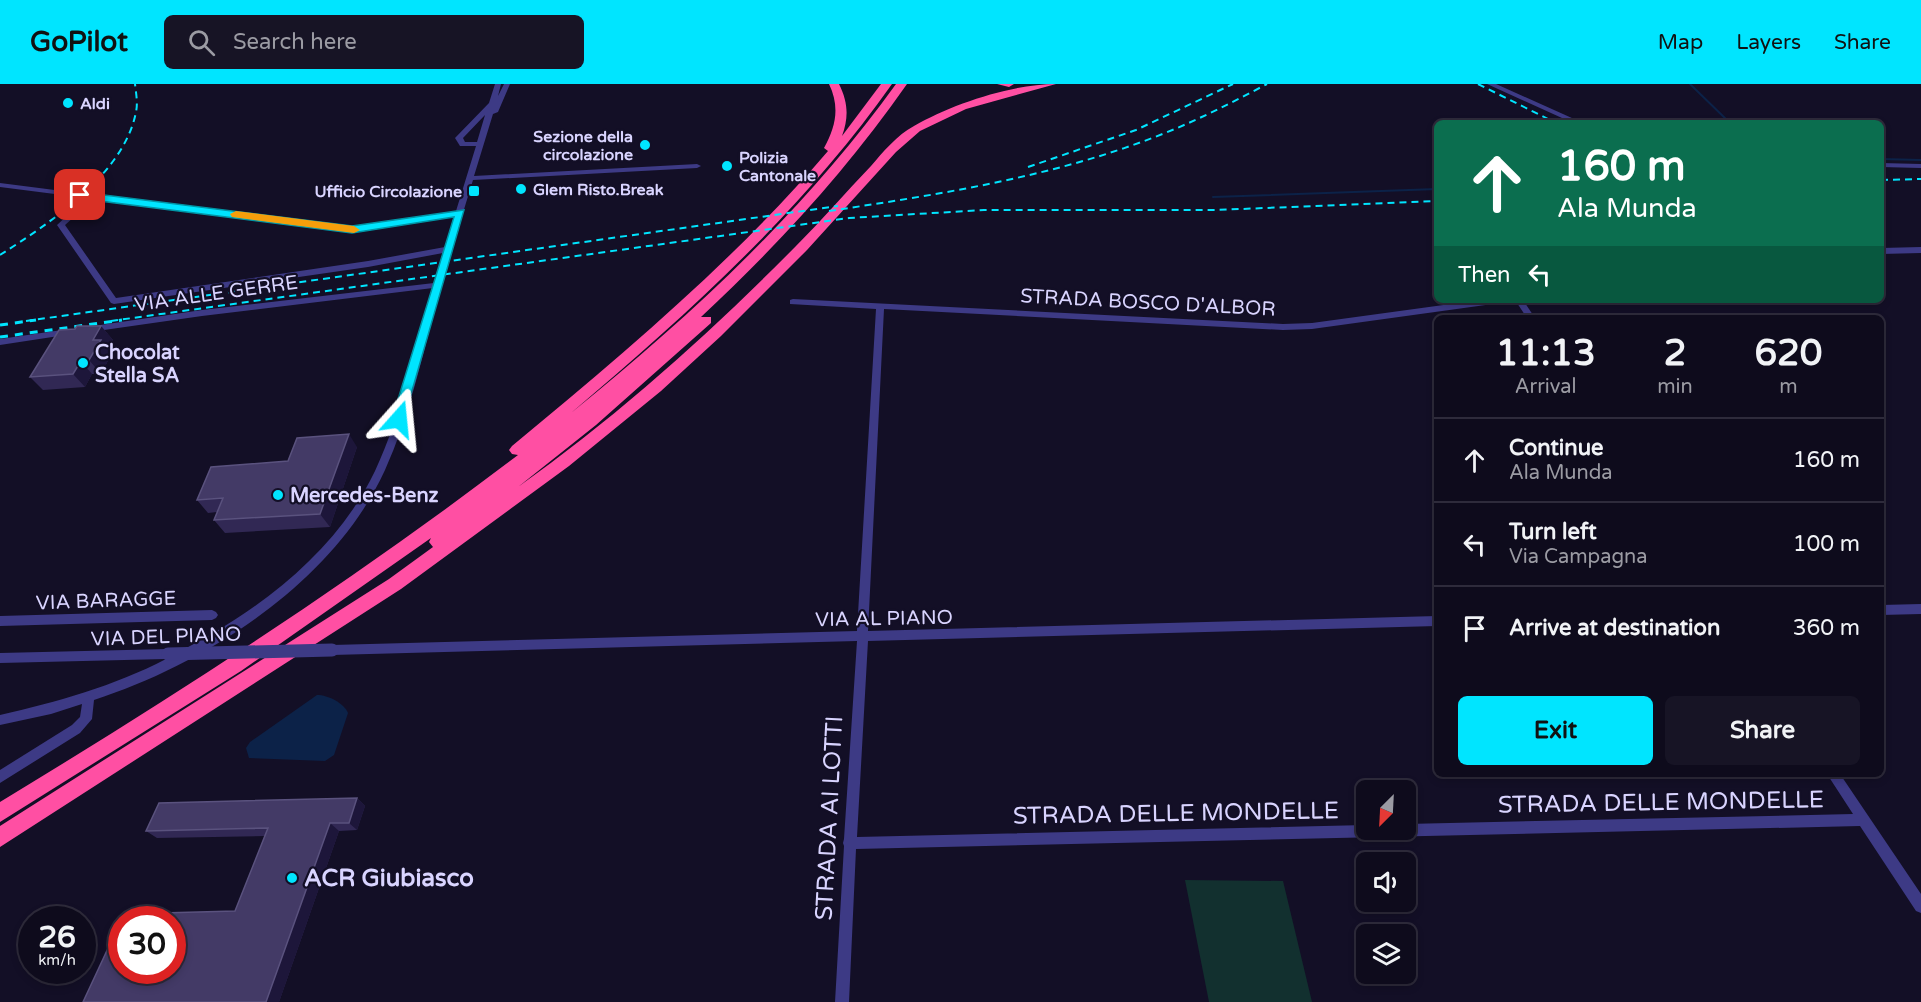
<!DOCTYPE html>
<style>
:root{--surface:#0e0b1c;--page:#171425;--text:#f1f3f6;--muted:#9b9ba3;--line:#2e2b3b;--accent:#00e5ff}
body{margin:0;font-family:"Varela Round",sans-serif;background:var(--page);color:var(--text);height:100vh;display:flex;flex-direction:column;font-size:22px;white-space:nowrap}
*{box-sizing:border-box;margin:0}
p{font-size:20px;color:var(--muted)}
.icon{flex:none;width:33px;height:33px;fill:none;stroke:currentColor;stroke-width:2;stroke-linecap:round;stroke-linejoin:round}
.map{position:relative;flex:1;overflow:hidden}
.side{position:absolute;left:1434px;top:231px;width:450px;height:462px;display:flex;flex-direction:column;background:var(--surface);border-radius:9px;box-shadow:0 3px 9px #0003,0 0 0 2px var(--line)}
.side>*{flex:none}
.hud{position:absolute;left:1434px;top:36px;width:450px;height:183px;border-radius:9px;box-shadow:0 3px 9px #0003,0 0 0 2px var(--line);background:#0b6e4f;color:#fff;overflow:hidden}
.needle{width:39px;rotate:204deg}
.buttons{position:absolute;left:1356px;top:696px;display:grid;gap:12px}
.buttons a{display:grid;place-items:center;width:60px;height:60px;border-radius:9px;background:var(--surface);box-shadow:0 3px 9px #0003,0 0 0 2px var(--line);font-size:30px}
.speed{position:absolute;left:18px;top:822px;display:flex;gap:12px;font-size:30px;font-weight:700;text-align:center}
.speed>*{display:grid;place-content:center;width:78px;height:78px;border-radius:50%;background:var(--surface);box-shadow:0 3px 9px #0003,0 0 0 2px var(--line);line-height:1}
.speed small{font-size:15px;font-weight:400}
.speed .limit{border:9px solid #d22;background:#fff;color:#111}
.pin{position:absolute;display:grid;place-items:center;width:51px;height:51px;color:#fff;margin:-26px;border-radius:12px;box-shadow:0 3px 9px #0006}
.me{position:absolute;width:66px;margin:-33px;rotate:18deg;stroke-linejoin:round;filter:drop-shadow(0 0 4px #0008)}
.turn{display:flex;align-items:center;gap:21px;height:126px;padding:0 24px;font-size:27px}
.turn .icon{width:78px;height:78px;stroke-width:2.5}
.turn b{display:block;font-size:42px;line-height:51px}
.then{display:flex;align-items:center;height:57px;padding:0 24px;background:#0003;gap:12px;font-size:22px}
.eta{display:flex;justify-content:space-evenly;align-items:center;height:102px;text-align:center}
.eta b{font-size:36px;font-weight:800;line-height:42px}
.button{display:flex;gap:12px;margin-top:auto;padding:12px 24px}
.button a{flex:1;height:69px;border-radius:9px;background:var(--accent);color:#111;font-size:24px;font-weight:800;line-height:69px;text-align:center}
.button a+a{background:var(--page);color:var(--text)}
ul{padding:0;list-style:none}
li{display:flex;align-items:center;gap:18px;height:84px;padding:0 24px;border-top:2px solid var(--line)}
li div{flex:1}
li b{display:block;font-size:22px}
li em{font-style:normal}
header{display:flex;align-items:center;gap:36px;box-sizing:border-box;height:84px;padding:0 30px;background:var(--accent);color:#111}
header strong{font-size:28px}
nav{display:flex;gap:33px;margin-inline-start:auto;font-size:21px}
.search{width:420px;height:54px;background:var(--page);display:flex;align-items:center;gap:15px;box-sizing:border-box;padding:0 21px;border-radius:9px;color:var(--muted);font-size:22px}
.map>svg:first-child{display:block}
</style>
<header>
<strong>GoPilot</strong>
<div class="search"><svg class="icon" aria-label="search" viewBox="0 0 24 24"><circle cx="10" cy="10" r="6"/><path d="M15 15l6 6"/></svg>Search here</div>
<nav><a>Map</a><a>Layers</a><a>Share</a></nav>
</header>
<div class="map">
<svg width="1921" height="918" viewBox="0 0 1921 918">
<rect width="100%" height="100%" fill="#130f26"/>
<path fill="#12302f" d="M1185 796 1283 797 1312 918H1209Z"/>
<path fill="#0c2248" d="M317 611C328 611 344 619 348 629L334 671 325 677 249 674 246 664 250 658Z"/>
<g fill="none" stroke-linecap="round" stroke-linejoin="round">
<path stroke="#0c2248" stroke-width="2" d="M1690 0 1730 39
M1881 75 1921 76
M1213 113 1437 105"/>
<path fill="#3d3a85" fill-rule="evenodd" d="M495 0H501L498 12 504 0H510L498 28 493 30 474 92 697 80 701 82 697 84 473 96C460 138 448 179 436 221 421 277 409 333 385 386 334 498 208 579 94 616L92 635 80 649 0 699V686L72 641 80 633 82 620 51 630 0 641V631C57 618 114 602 166 575L0 579V569L168 565 172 567 173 571C254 530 335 471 375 387 402 329 415 265 433 204L202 232 90 248 86 245 87 243 202 226 434 199 443 169 368 183 114 220 111 219 57 141 86 114 0 103V99L352 144 456 127 476 62H460L455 54 489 19ZM485 31 477 58H465L463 54ZM94 115 352 148 454 132 445 163 368 177 116 214 65 141Z
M1487 0H1496L1583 39H1573Z
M1881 79 1921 80V84L1881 83Z
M1921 163V169L1881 170V164Z
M793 215 1283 240 1312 239 1480 216H1504L1500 219 1312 245 1283 246 884 225 868 547 1437 532V542L868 557 857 753 1366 741V746H1406V740L1853 730 1827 690H1840L1921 810V829L1916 827 1860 742 856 765 849 918H835L844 762 843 759 844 755 857 557 332 571 328 569 326 566 328 563 332 561 857 547 876 225 790 220V216Z
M1515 216H1523L1535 234H1527Z
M69 245 73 248 72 250 0 261V255Z
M1921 520V530L1881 531V521Z
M212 526 216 528 218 531 216 534 212 536 0 542V532Z"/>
<path fill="#ff4fa3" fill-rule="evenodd" d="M829 0H839C848 18 849 33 842 52L881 0H892C803 126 688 230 571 329 692 231 805 126 896 0H907C847 86 778 161 701 233H711V239L596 341 518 403C619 331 710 249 796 162 822 136 846 108 871 82 883 68 897 51 914 42 952 20 1012 0 1056 0L966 25 920 47 896 68 807 166 721 252 661 307 569 382 401 505 0 763V742L389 495 433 463 429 458 431 454 241 587 0 738V718C178 610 353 497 518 371L512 370 509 366 512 362C623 270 734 177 828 67L824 64C836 42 840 23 829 0Z
M997 0H1014L1009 3Z"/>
<path stroke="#00e5ff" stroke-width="2" stroke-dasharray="7 5" stroke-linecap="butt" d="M1478 0 1556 39
M1028 83 1136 46 1233 0
M1881 96 1921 95
M829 127C942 110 1058 92 1165 49 1200 35 1233 18 1267 0
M0 171C50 139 124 90 136 28 138 19 136 9 135 0
M26 237 838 122
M111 237 849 134 984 126H1216L1437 117"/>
<path stroke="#00e5ff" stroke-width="3" stroke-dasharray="8 7" stroke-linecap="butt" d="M0 241 36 236
M0 253 122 236"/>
<path stroke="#3d3a85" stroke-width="13" d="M168 570 332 566"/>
</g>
<path fill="#312854" d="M101 242 113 256 108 264 112 269 101 290H92L85 303 43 306 30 293Z
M357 363 330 443 225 449 214 436 217 428 208 429 197 416 288 377Z
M357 714 365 722 357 746 339 747 279 918H83L235 827 265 752 157 754 146 747Z"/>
<path fill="#1d163a" d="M101 242 113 256 108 264 112 269 101 290 89 276 93 256Z
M81 277 92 290 85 303 73 290Z
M349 350 357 363 330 443 320 430Z
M357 714 365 722 357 746 349 739Z
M330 739 339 747 279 918H266Z"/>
<path fill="#433a66" stroke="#5a527e" stroke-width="1.5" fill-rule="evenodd" d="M77 242H101L93 256H101L89 276 81 277 73 290 30 293 59 246 75 245Z
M349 350 320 430 214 436 223 414 197 416 211 383 288 377 297 354Z
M357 714 349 739H330L266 918H83L124 830 235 827 268 744 146 747 159 719ZM122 836H172V886H122Z"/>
<path fill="#00e5ff" stroke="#0095a6" stroke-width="1.5" d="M80 108 352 142 464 126 403 338 399 339 392 335 454 133 352 149 76 114V109Z"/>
<path fill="#f59e0b" d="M236 127 354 142 360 146 354 149 232 133 230 130Z"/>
<g fill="#00e5ff" stroke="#130f26" stroke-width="2">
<circle cx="68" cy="19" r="6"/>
<circle cx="645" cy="61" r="6"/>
<circle cx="727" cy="82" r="6"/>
<circle cx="521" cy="105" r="6"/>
<rect x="468" y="101" width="12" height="12" rx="3"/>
<circle cx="83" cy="279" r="6"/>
<circle cx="278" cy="411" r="6"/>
<circle cx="292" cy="794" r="6"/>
</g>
<g text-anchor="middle" stroke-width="4.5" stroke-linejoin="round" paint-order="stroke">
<g font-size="16" font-weight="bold" fill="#d9d4ff" stroke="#130f26" text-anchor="start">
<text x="80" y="25">Aldi</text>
<text x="633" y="58" text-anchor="end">Sezione della<tspan x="633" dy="18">circolazione</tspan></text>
<text x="739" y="79">Polizia<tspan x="739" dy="18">Cantonale</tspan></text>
<text x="533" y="111">Glem Risto.Break</text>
<text x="462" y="113" text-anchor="end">Ufficio Circolazione</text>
</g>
<g font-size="20" fill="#d9d4ff" stroke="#130f26">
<text transform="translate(216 209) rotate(-8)" y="7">VIA ALLE GERRE</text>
<text transform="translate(1148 218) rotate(3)" y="7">STRADA BOSCO D'ALBOR</text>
<text transform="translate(106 516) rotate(-2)" y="7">VIA BARAGGE</text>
<text transform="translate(884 534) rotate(-1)" y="7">VIA AL PIANO</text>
<text transform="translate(166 552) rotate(-2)" y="7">VIA DEL PIANO</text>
</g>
<g font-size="20" font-weight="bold" fill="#d9d4ff" stroke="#130f26" text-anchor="start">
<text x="95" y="275">Chocolat<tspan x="95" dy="23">Stella SA</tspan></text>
<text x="290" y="418">Mercedes-Benz</text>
</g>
<g font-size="24" fill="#d9d4ff" stroke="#130f26">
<text transform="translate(1661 718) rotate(-1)" y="8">STRADA DELLE MONDELLE</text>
<text transform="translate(1176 729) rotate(-1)" y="8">STRADA DELLE MONDELLE</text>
<text transform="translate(829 734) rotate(-87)" y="8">STRADA AI LOTTI</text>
</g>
<g font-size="24" font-weight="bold" fill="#d9d4ff" stroke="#130f26" text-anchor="start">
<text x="304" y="802">ACR Giubiasco</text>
</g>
</g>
</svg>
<div class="buttons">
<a><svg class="needle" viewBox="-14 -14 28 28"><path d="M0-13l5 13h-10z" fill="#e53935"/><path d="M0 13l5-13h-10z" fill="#9b9ba3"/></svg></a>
<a><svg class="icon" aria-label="sound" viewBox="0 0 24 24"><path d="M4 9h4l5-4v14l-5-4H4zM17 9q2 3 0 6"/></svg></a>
<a><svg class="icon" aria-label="layers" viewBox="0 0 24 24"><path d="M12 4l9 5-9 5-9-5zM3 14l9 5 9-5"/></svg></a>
</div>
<div class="speed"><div>26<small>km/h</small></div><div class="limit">30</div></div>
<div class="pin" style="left:80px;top:111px;background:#d93025"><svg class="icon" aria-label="arrive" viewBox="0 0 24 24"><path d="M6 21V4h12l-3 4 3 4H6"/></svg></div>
<svg class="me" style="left:399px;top:335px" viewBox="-20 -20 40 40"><path d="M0-17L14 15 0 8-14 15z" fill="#00e5ff" stroke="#fff" stroke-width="4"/></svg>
<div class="hud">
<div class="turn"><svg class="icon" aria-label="ahead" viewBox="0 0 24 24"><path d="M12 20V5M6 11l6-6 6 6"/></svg><div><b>160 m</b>Ala Munda</div></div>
<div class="then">Then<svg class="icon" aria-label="left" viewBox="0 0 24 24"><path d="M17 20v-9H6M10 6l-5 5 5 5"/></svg></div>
</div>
<section class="side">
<div class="eta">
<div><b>11:13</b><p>Arrival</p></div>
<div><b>2</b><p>min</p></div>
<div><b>620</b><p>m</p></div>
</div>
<ul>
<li><svg class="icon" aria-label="ahead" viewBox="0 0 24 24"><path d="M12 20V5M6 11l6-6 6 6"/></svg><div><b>Continue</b><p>Ala Munda</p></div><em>160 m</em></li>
<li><svg class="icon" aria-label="left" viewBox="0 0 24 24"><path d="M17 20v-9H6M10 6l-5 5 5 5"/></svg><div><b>Turn left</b><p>Via Campagna</p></div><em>100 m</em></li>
<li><svg class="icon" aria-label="arrive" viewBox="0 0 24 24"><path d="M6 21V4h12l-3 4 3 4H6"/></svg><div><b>Arrive at destination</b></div><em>360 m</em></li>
</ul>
<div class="button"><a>Exit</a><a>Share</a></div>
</section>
</div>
